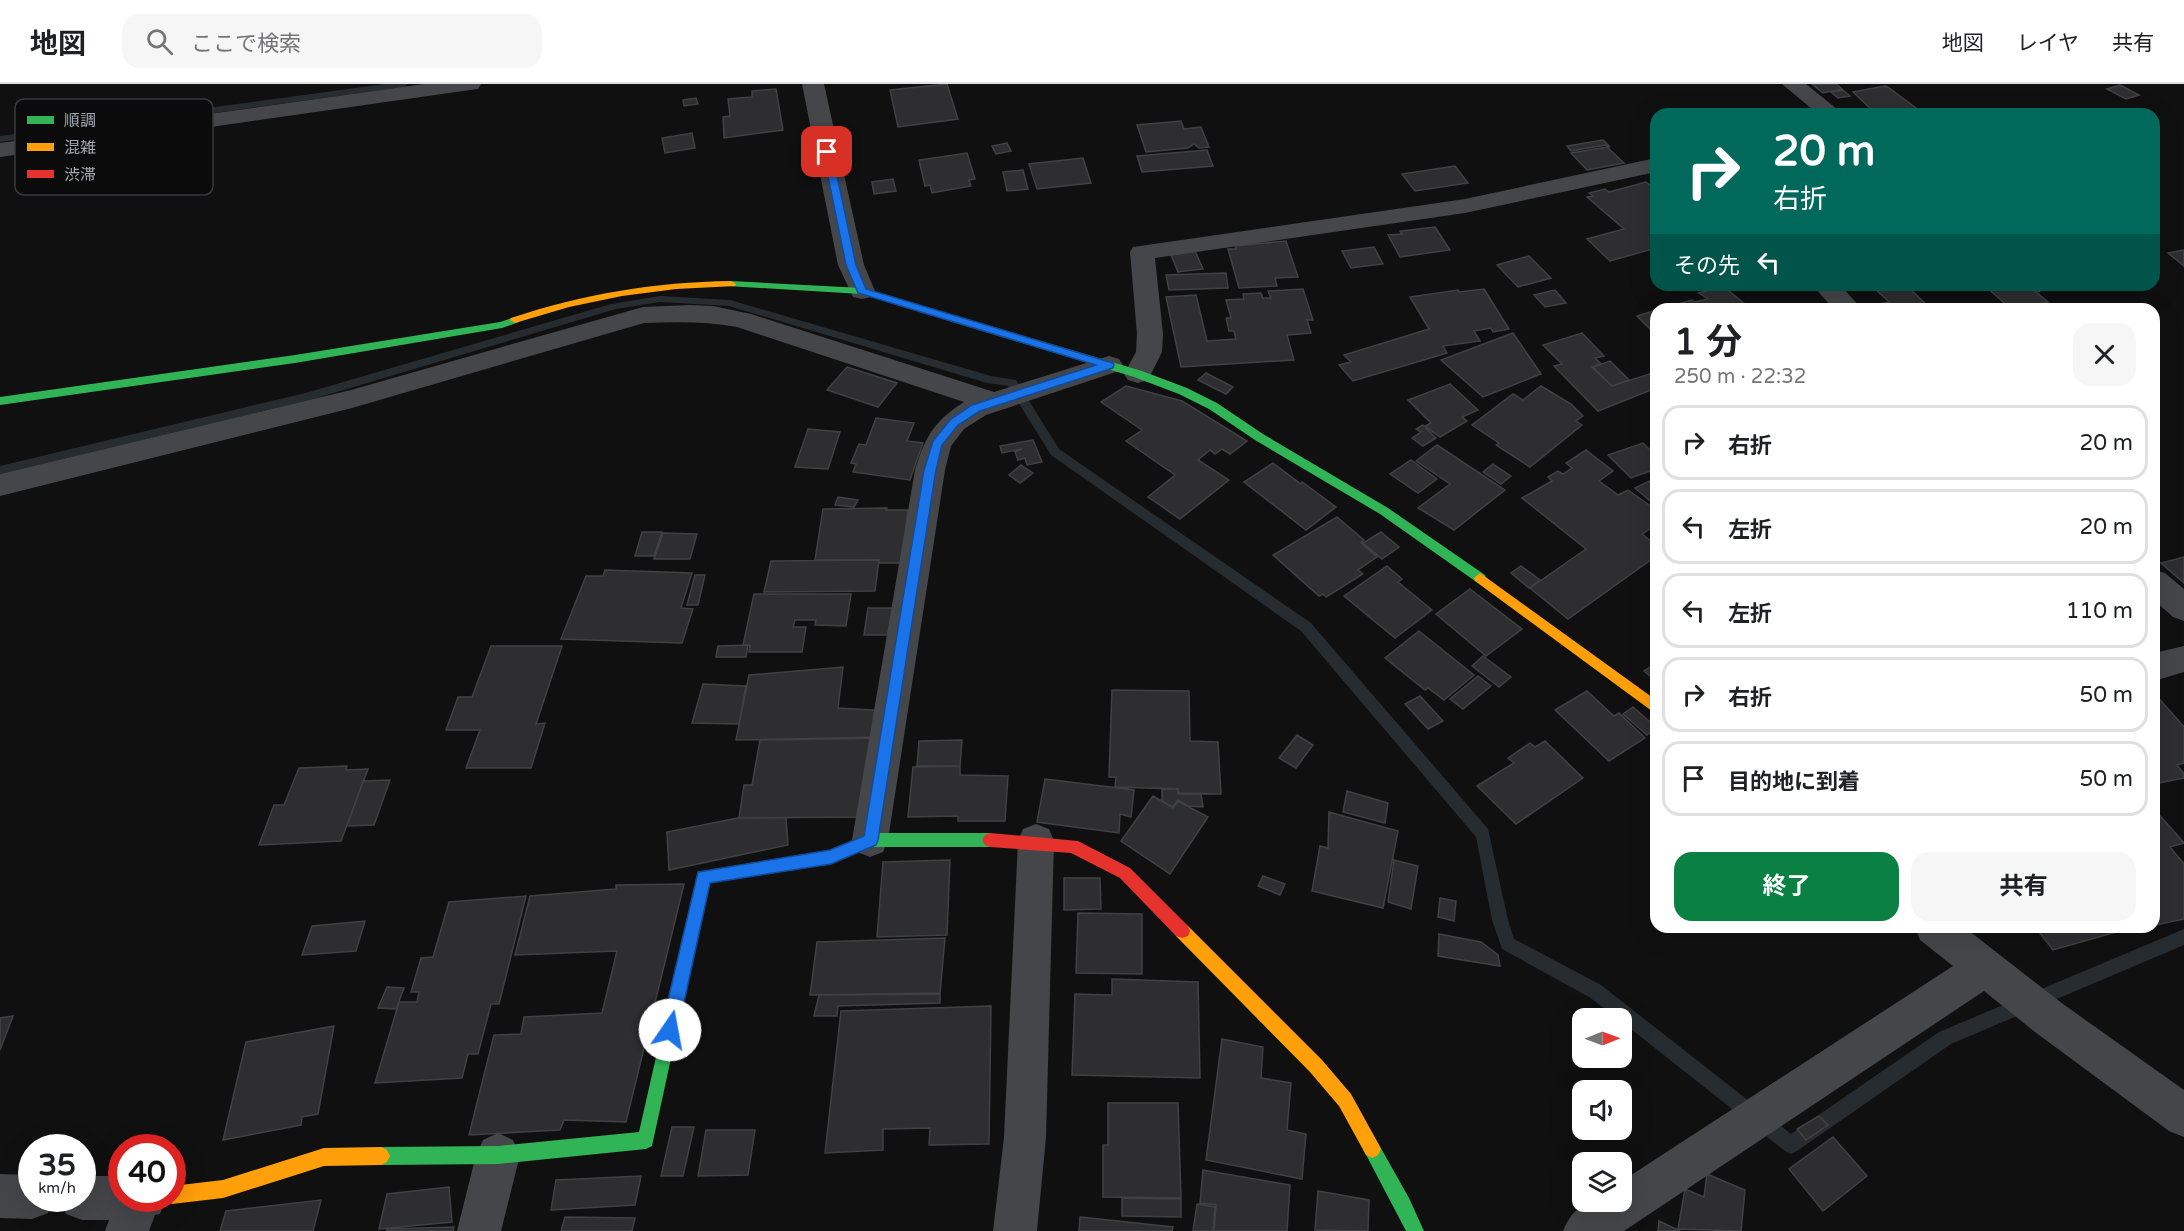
<!DOCTYPE html>
<html lang="ja">
<meta charset="utf-8">
<style>
:root{--surface:#fff;--page:#f6f6f6;--text:#202124;--muted:#757577;--line:#e0e0e0;--accent:#0b8043}
body{margin:0;font-family:"Varela Round","Noto Sans JP",sans-serif;background:var(--page);color:var(--text);height:100vh;display:flex;flex-direction:column;font-size:22px;white-space:nowrap}
*{box-sizing:border-box;margin:0}
p{font-size:20px;color:var(--muted)}
.icon{flex:none;width:33px;height:33px;fill:none;stroke:currentColor;stroke-width:2;stroke-linecap:round;stroke-linejoin:round}
.map{position:relative;flex:1;overflow:hidden}
.details{position:absolute;left:1650px;top:219px;width:510px;height:630px;display:flex;flex-direction:column;background:var(--surface);border-radius:18px;box-shadow:0 6px 24px #0002}
.details>*{flex:none}
.guide{position:absolute;left:1650px;top:24px;width:510px;height:183px;border-radius:18px;box-shadow:0 6px 24px #0002;background:#00695c;color:#fff;overflow:hidden}
.needle{width:39px;rotate:89deg}
.tools{position:absolute;left:1572px;top:924px;display:grid;gap:12px}
.tools a{display:grid;place-items:center;width:60px;height:60px;border-radius:12px;background:var(--surface);box-shadow:0 6px 24px #0002;font-size:30px}
.speed{position:absolute;left:18px;top:1050px;display:flex;gap:12px;font-size:30px;font-weight:700;text-align:center}
.speed>*{display:grid;place-content:center;width:78px;height:78px;border-radius:50%;background:var(--surface);box-shadow:0 6px 24px #0002;line-height:1}
.speed small{font-size:15px;font-weight:400}
.speed .limit{border:9px solid #d22;background:#fff;color:#111}
.pin{position:absolute;display:grid;place-items:center;width:51px;height:51px;color:#fff;margin:-26px;border-radius:12px;box-shadow:0 3px 9px #0006}
.me{position:absolute;width:66px;margin:-33px;rotate:12deg;stroke-linejoin:round;filter:drop-shadow(0 0 4px #0008)}
.turn{display:flex;align-items:center;gap:21px;height:126px;padding:0 24px;font-size:27px}
.turn .icon{width:78px;height:78px;stroke-width:2.5}
.turn b{display:block;font-size:42px;line-height:51px}
.then{display:flex;align-items:center;height:57px;padding:0 24px;background:#0003;gap:12px;font-size:22px}
.round{display:grid;place-items:center;flex:none;width:63px;height:63px;border-radius:18px;background:var(--page)}
.head{display:flex;align-items:center;justify-content:space-between;height:102px;padding:0 24px}
h1{font-size:36px;font-weight:700;line-height:45px}
.cta{display:flex;gap:12px;margin-top:auto;padding:12px 24px}
.cta a{flex:1;height:69px;border-radius:18px;background:var(--accent);color:#fff;font-size:24px;font-weight:700;line-height:69px;text-align:center}
.cta a+a{background:var(--page);color:var(--text)}
ul{padding:0;list-style:none}
li{display:flex;align-items:center;gap:18px;height:75px;margin:0 12px 9px;padding:0 12px;border:3px solid var(--line);border-radius:18px}
li div{flex:1}
li b{display:block;font-size:22px}
li em{font-style:normal}
header{display:flex;align-items:center;gap:36px;box-sizing:border-box;height:84px;padding:0 30px;background:var(--surface);border-bottom:2px solid var(--line)}
header strong{font-size:28px}
nav{display:flex;gap:33px;margin-inline-start:auto;font-size:21px}
.search{width:420px;height:54px;background:var(--page);display:flex;align-items:center;gap:15px;box-sizing:border-box;padding:0 21px;border-radius:18px;color:var(--muted);font-size:22px}
.map>svg:first-child{display:block}
</style>
<header>
<strong>地図</strong>
<div class="search"><svg class="icon" aria-label="search" viewBox="0 0 24 24"><circle cx="10" cy="10" r="6"/><path d="M15 15l6 6"/></svg>ここで検索</div>
<nav><a>地図</a><a>レイヤ</a><a>共有</a></nav>
</header>
<div class="map">
<svg width="2184" height="1147" viewBox="0 0 2184 1147">
<rect width="100%" height="100%" fill="#101011"/>
<g fill="none" stroke-linecap="round" stroke-linejoin="round">
<path fill="#262c30" fill-rule="evenodd" d="M385 0H408L404 3 0 58V52Z
M660 212 730 216 991 292 1016 296 1059 365 1311 539 1488 745 1508 836 1514 855 1601 901 1791 1050 1939 948 2184 845V861L1951 960 1797 1067 1791 1070 1785 1067 1622 938V934H1617L1589 913 1502 865 1492 836 1476 753 1301 547 1051 371 1008 302 987 299 729 222 660 218 616 225 310 316 0 390V382L309 308 611 220Z"/>
</g>
<path fill="#2e2e30" stroke="#404144" stroke-width="1.5" d="M947 0 958 35 898 43 890 6Z
M1812 0H1836L1842 5 1823 9Z
M2120 1 2139 11 2126 15 2107 5Z
M1885 2 1889 4 1924 30H1876L1853 8Z
M776 5 783 46 724 54 723 33 730 32 728 15 752 13V7Z
M1843 6 1850 12 1838 14 1831 8Z
M696 14 698 20 684 22 683 16Z
M1181 37 1184 45 1201 43 1209 63 1199 64 1194 60 1188 64 1146 68 1137 41Z
M692 49 695 64 665 69 662 54Z
M1603 56 1610 63 1606 61 1571 67 1567 62Z
M1007 59 1011 67 996 70 992 62Z
M1607 63 1624 79 1587 86 1571 69Z
M1207 66 1213 82 1142 88 1137 72Z
M967 69 975 95 969 96 971 102 932 109 930 101 925 102 919 76Z
M1083 74 1091 99 1037 105 1029 80Z
M1455 82 1468 99 1415 107 1402 90Z
M1023 86 1028 105 1007 107 1003 88Z
M893 95 896 107 874 110 872 98Z
M1646 98 1656 106V164L1610 177 1587 155 1624 145 1587 113 1593 112 1589 109 1605 105 1609 108Z
M1435 143 1450 166 1400 173 1388 151 1402 150 1400 147Z
M1286 157 1298 193 1275 194 1277 202 1239 204 1228 165H1236L1235 162Z
M1374 163 1383 180 1351 184 1342 167Z
M2184 166V182L2168 169Z
M1195 167 1203 185 1178 188 1171 171Z
M1529 172 1551 194 1518 203 1497 181Z
M1226 189 1228 204 1169 206 1166 191Z
M1871 201H1906L1929 223 1886 225 1880 220 1889 218Z
M1984 201H2038L2044 206 2036 208 2048 218 2011 225Z
M1723 202 1751 225H1661L1692 216 1695 218 1708 215 1699 209Z
M1303 205 1313 236H1307L1311 249 1287 251 1294 276 1181 283 1166 213 1196 211 1207 257 1236 255 1234 247H1229L1226 234H1231L1226 216 1244 215 1243 210 1261 209 1263 214H1271L1268 207Z
M1484 205 1509 245 1493 248 1491 244 1474 247 1480 257 1443 262 1447 269 1353 297 1339 281 1351 278 1344 271 1429 245 1410 213 1458 206 1459 208Z
M1555 206 1566 219 1545 223 1534 211Z
M1793 220 1798 225H1769L1767 223Z
M1656 226V251L1637 232Z
M1513 249 1541 290 1483 313 1441 276Z
M1582 249 1604 272 1595 274 1601 280 1592 283 1612 302 1656 288V304L1598 327 1554 282 1562 280 1543 261Z
M1610 277 1629 296 1612 302 1593 283Z
M847 283 897 299 878 323 827 306Z
M1206 289 1233 303 1226 310 1198 296Z
M1450 300 1478 326 1462 333 1467 337 1440 353 1425 342 1431 339 1408 316Z
M1126 302 1182 317 1247 357 1230 370 1222 365 1215 370 1210 366 1198 376 1229 396 1180 435 1148 413 1175 391 1126 357 1142 346 1101 318Z
M1541 302 1571 320 1583 332 1576 337 1582 341 1530 383 1496 361 1499 359 1472 341 1513 310 1523 316Z
M876 334 914 339 907 357 923 359 910 396 853 388 856 380 851 379 859 360 866 361Z
M1423 341 1436 354 1423 362 1412 354 1421 348 1416 345Z
M808 345 840 348 828 385 795 383Z
M1033 356 1042 378 1027 381 1025 374 1018 376 1015 368 1022 365 1002 369 1000 362Z
M1643 359 1656 372V385L1631 394 1608 371Z
M1437 361 1505 406 1454 446 1418 424 1450 400 1416 377Z
M1586 366 1613 387 1599 397 1618 411 1628 406 1656 426V441L1642 450 1656 461V472L1568 535 1530 504 1586 465 1522 414 1552 397 1548 393 1558 387 1563 390 1572 384 1566 379Z
M1411 376 1437 395 1418 409 1390 390Z
M1273 379 1301 400 1302 398 1336 423 1306 446 1244 398Z
M1493 380 1511 392 1501 400 1483 388Z
M1021 381 1033 389 1020 399 1009 391Z
M1656 394V422L1635 404Z
M838 413 858 416 854 423 835 421Z
M887 424 886 426H908L902 479H879V476H815L823 425Z
M1337 433 1364 456 1361 459 1377 473 1358 486 1363 490 1326 513 1323 510 1319 512 1273 471Z
M642 448H662L654 472H635Z
M1381 448 1399 463 1382 475 1363 459Z
M663 449 697 450 690 475H654Z
M2184 473V499L2161 479Z
M879 476 875 507 764 508 771 477Z
M1387 482 1402 495 1398 498 1432 526 1395 554 1344 512Z
M1521 482 1540 496 1529 504 1511 489Z
M605 486 692 489 681 524 693 525 682 559 561 555 586 492H603Z
M695 491H705L698 521H687Z
M1470 505 1522 545 1486 572 1436 530Z
M754 510H851L846 542 815 541 816 536H795L793 543H806L802 568H749L750 561H743Z
M868 524H900L897 551H864Z
M1419 547 1474 591 1444 616 1428 604 1425 606 1385 574Z
M748 561 746 573H716L718 562Z
M491 562H562L536 640 545 639 531 684H466L480 646H446L458 613H472Z
M1483 572 1511 593 1499 603 1472 582Z
M1656 579V597L1644 587Z
M843 583 838 624 888 627 883 653 736 656 749 591Z
M1478 592 1491 602 1463 625 1450 615Z
M703 600 746 602 739 640 692 639Z
M1112 606 1189 607 1190 657 1218 658 1221 710 1178 709V705L1115 703 1116 693H1109Z
M1587 607 1614 632 1619 629 1645 654 1609 677 1555 626Z
M2154 609 2184 643V679L2177 681 2184 690V694L2154 700Z
M1420 612 1443 637 1428 645 1405 620Z
M1633 623 1656 643V644L1647 651 1623 630Z
M1297 651 1313 661 1296 684 1279 674Z
M883 654 870 733 739 734 744 701H752L760 656Z
M962 656 960 682H917L919 657Z
M1545 657 1583 694 1516 740 1477 702 1514 679 1508 674 1530 659 1535 663Z
M347 682 346 686 368 685 341 757 259 761 274 721H284L299 684Z
M960 682V691L1008 692 1005 737H958V732L908 733 913 683Z
M1045 695 1134 706 1131 733 1120 730 1119 749 1037 738Z
M390 696 374 741 347 742 363 697Z
M1162 705H1178V710H1201L1203 723 1188 722 1178 716 1173 723 1162 717Z
M1347 707 1388 719 1385 739 1343 728Z
M1153 712 1173 724 1178 717 1208 733 1170 790 1121 757Z
M2154 725 2184 759 2170 763 2184 780V835L2155 841Z
M1329 728 1398 747 1383 824 1312 807 1320 762 1328 764Z
M738 734H786L788 761 669 786 667 748Z
M950 776 947 851 877 853 883 778Z
M1394 776 1418 782 1411 825 1388 818Z
M1263 792 1285 800 1280 811 1258 802Z
M1064 794H1100L1101 825 1064 826Z
M684 800 626 1038 564 1036 560 1046 469 1051 494 951 521 950 524 933 602 929 617 867 515 871 530 812 616 805V801Z
M526 812 499 920H491L478 970H468L462 994 375 999 399 918H417L419 908H411L421 874 433 873 449 818Z
M1440 814 1456 817 1454 837 1438 833Z
M1078 829 1142 830V890L1076 889Z
M365 837 356 867 302 871 312 842Z
M2035 843H2134L2053 866Z
M1439 850 1481 858 1498 871 1500 882 1438 872Z
M945 854 940 909 810 911 817 858Z
M1112 895 1198 898 1200 994 1072 991 1075 910 1112 911Z
M387 903 404 904 396 925 378 924Z
M940 910V919L838 922 837 932H814L819 911Z
M991 922 989 1060 929 1061 930 1044 883 1045V1066L825 1069 841 927Z
M13 932 0 966V934Z
M334 942 318 1030 302 1033 301 1041 223 1056 246 958Z
M1222 955 1263 963 1261 994 1291 999 1287 1046 1306 1050 1302 1095 1206 1076Z
M1108 1019H1178L1181 1114 1103 1113V1061H1108Z
M1819 1032 1828 1041 1806 1056 1797 1045Z
M672 1043H694L683 1092H661Z
M706 1046H755L748 1091 698 1092Z
M1833 1053 1867 1092 1823 1127 1789 1085Z
M1203 1086 1290 1101 1287 1147H1214L1216 1121 1200 1119Z
M1707 1090 1745 1106 1741 1147 1678 1145 1685 1105 1704 1113Z
M641 1092 635 1121 551 1126 556 1096Z
M449 1103 452 1138 379 1145 387 1110Z
M1318 1107 1369 1116 1368 1147 1315 1146Z
M1122 1114 1181 1115V1133L1122 1132Z
M321 1116 313 1147H220L226 1127Z
M1197 1120 1215 1123 1213 1147H1193Z
M565 1133 635 1134 632 1147H561Z
M1080 1133 1173 1143 1172 1147H1079Z
M1659 1137 1678 1146 1680 1147H1658Z
M454 1143 453 1147H386L387 1145Z"/>
<g fill="none" stroke-linecap="round" stroke-linejoin="round">
<path fill="#454649" fill-rule="evenodd" d="M424 0H481L478 5 470 6 0 73V59Z
M802 0H824L864 181 875 207 871 213 862 215 853 213 838 181Z
M1782 0H1806L1843 30H1818Z
M1656 74V88L1465 129 1155 174 1163 250 1162 268 1148 296 1138 299 1128 296 1124 290 1136 268 1137 250 1130 168 1133 163 1465 115Z
M1812 201H1840L1862 225H1834Z
M690 221 713 222 751 230 994 308 1109 272 1119 275 1123 281 1119 287 986 331 964 345 951 362 945 386 888 756 883 768 870 773 857 768 852 756 915 386C925 353 934 337 964 318L737 243C706 237 676 238 644 239L352 324 0 412V390L351 306 643 223Z
M2154 486 2165 489 2184 505V537L2173 533 2154 516Z
M2184 562V588L2154 597V569Z
M1036 740 1049 745 1054 757 1046 1053 1037 1147H993L1004 1053 1018 757 1023 745Z
M1915 843H1964L2063 920 2184 1006V1053L2169 1047 2035 948 1984 907 1624 1147H1563C1575 1117 1592 1118 1622 1118V1097L1953 882 1920 856Z
M498 1049 513 1056 520 1071 501 1147H457L476 1071 483 1056Z
M0 1090 32 1091V1114H53L48 1129 32 1135 0 1134Z
M82 1092H122V1114H166L160 1130 155 1131 149 1147H105L109 1136H82L66 1130 60 1114H82Z"/>
<path fill="#30b455" fill-rule="evenodd" d="M731 197 862 204 1142 287 1187 304 1217 319 1263 350 1388 424 1485 491 1486 494 1480 499 1475 497 1380 430 1255 356 1209 325 1179 310 1134 293 861 210 727 202 726 200Z
M515 233 520 236 519 238 502 244 295 279 0 321V313L295 271 500 238Z
M870 749H990L995 751 998 756 995 761 990 763H871L832 780 709 799 652 1062 646 1065 498 1080 381 1081 375 1078 372 1072 375 1066 381 1063 498 1062 639 1048 698 788 831 766Z
M1372 1056 1378 1059 1409 1114 1424 1147H1406L1363 1065 1366 1059Z"/>
<path fill="#ff9f0a" fill-rule="evenodd" d="M731 197 736 200 735 202 676 205 622 212 569 223 515 239 510 236 511 234C583 210 655 198 731 197Z
M1480 489 1656 616V630L1475 497 1474 494Z
M1182 840 1188 842 1322 976 1351 1010 1378 1059 1381 1065 1378 1071 1372 1074 1366 1071 1339 1022 1310 988 1176 852 1174 847 1176 842Z
M381 1063 387 1066 390 1072 387 1078 381 1081 324 1082 223 1114 172 1120 164 1114H172V1102L223 1096 324 1064Z"/>
<path fill="#e5322d" fill-rule="evenodd" d="M990 749 1078 757 1130 784 1188 842 1190 847 1188 852 1182 854 1176 852 1120 794 1071 769 990 763 985 761 982 756 985 751Z"/>
</g>
<path fill="#1a73e8" stroke="#114b97" stroke-width="1.5" d="M827 65 832 68 856 181 866 205 1113 279 1114 281 1113 284 980 327 958 341 942 361 936 386 878 756 876 761 831 780 710 799 678 946 676 952 670 955 664 952 661 946 698 788 830 766 864 752 924 386 933 357 950 336 972 321 1096 281 858 209 846 181 823 68Z"/>
<rect x="15" y="15" width="198" height="96" rx="9" fill="#0b0b0c" stroke="#393a3d" stroke-width="1.5"/>
<rect x="27" y="32" width="27" height="8" fill="#30b455"/>
<rect x="27" y="59" width="27" height="8" fill="#ff9f0a"/>
<rect x="27" y="86" width="27" height="8" fill="#e5322d"/>
<g font-size="16" fill="#a3a8b0">
<text x="64" y="42">順調</text>
<text x="64" y="69">混雑</text>
<text x="64" y="96">渋滞</text>
</g>
</svg>
<div class="tools">
<a><svg class="needle" viewBox="-14 -14 28 28"><path d="M0-13l5 13h-10z" fill="#e53935"/><path d="M0 13l5-13h-10z" fill="#757577"/></svg></a>
<a><svg class="icon" aria-label="sound" viewBox="0 0 24 24"><path d="M4 9h4l5-4v14l-5-4H4zM17 9q2 3 0 6"/></svg></a>
<a><svg class="icon" aria-label="layers" viewBox="0 0 24 24"><path d="M12 4l9 5-9 5-9-5zM3 14l9 5 9-5"/></svg></a>
</div>
<div class="speed"><div>35<small>km/h</small></div><div class="limit">40</div></div>
<div class="pin" style="left:827px;top:68px;background:#d93025"><svg class="icon" aria-label="arrive" viewBox="0 0 24 24"><path d="M6 21V4h12l-3 4 3 4H6"/></svg></div>
<svg class="me" style="left:670px;top:946px" viewBox="-20 -20 40 40"><circle r="19" fill="#fff"/><path d="M0-13L10 11 0 6-10 11z" fill="#1a73e8"/></svg>
<div class="guide">
<div class="turn"><svg class="icon" aria-label="right" viewBox="0 0 24 24"><path d="M7 20v-9h11M14 6l5 5-5 5"/></svg><div><b>20 m</b>右折</div></div>
<div class="then">その先<svg class="icon" aria-label="left" viewBox="0 0 24 24"><path d="M17 20v-9H6M10 6l-5 5 5 5"/></svg></div>
</div>
<section class="details">
<div class="head"><div><h1>1 分</h1><p>250 m · 22:32</p></div><a class="round"><svg class="icon" aria-label="close" viewBox="0 0 24 24"><path d="M6 6l12 12M18 6L6 18"/></svg></a></div>
<ul>
<li><svg class="icon" aria-label="right" viewBox="0 0 24 24"><path d="M7 20v-9h11M14 6l5 5-5 5"/></svg><div><b>右折</b></div><em>20 m</em></li>
<li><svg class="icon" aria-label="left" viewBox="0 0 24 24"><path d="M17 20v-9H6M10 6l-5 5 5 5"/></svg><div><b>左折</b></div><em>20 m</em></li>
<li><svg class="icon" aria-label="left" viewBox="0 0 24 24"><path d="M17 20v-9H6M10 6l-5 5 5 5"/></svg><div><b>左折</b></div><em>110 m</em></li>
<li><svg class="icon" aria-label="right" viewBox="0 0 24 24"><path d="M7 20v-9h11M14 6l5 5-5 5"/></svg><div><b>右折</b></div><em>50 m</em></li>
<li><svg class="icon" aria-label="arrive" viewBox="0 0 24 24"><path d="M6 21V4h12l-3 4 3 4H6"/></svg><div><b>目的地に到着</b></div><em>50 m</em></li>
</ul>
<div class="cta"><a>終了</a><a>共有</a></div>
</section>
</div>
